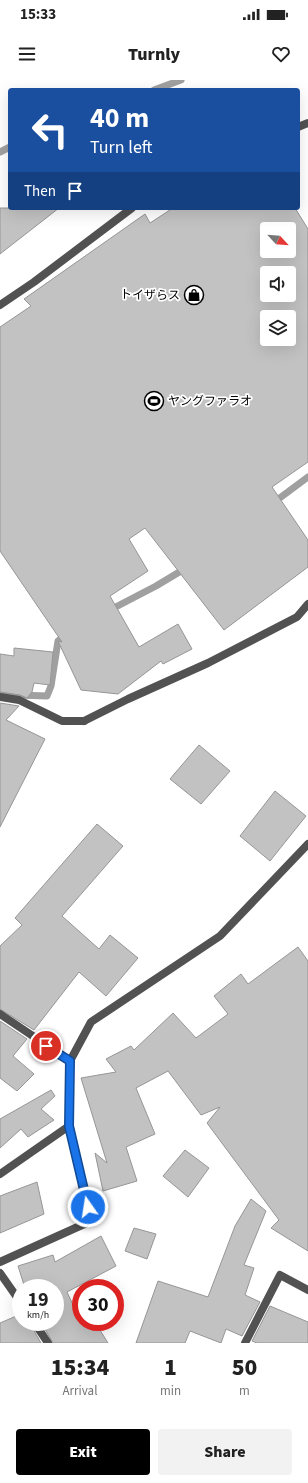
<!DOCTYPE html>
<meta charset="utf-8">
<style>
:root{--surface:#fff;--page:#f2f2f2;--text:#222;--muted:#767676;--accent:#000}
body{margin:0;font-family:"Source Sans 3","Noto Sans JP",sans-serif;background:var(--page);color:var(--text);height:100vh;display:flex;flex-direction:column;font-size:15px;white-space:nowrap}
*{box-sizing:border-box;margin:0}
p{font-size:13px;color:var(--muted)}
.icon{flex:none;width:22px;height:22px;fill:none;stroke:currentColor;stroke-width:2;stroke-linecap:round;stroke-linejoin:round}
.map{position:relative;height:1263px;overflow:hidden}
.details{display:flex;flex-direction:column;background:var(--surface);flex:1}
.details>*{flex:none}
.guide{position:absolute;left:8px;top:8px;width:292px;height:122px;border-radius:4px;box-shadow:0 4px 16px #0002;background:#1a4fa0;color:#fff;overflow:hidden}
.needle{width:26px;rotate:116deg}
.tools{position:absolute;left:260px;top:142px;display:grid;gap:8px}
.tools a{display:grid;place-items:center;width:36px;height:36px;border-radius:4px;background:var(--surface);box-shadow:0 4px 16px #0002;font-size:20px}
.speed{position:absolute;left:12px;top:1199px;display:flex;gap:8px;font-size:20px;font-weight:700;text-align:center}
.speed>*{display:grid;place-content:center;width:52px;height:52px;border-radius:50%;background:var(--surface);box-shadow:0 4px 16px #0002;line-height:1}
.speed small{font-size:10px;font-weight:400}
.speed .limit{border:6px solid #d22;background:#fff;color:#111}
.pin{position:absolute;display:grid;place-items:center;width:34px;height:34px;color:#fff;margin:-17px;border:2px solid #fff;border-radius:50%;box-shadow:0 1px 4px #0007}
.me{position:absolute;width:44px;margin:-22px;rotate:347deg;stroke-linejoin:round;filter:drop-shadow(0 0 3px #0008)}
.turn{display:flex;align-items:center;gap:14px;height:84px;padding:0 16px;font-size:18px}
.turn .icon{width:52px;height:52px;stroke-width:2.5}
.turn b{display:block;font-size:28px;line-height:34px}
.then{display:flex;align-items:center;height:38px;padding:0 16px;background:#0003;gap:8px;font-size:15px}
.eta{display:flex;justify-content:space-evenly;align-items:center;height:68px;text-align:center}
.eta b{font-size:24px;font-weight:800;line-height:28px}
.button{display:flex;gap:8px;margin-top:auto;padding:8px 16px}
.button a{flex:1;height:46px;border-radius:4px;background:var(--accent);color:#fff;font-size:16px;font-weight:800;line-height:46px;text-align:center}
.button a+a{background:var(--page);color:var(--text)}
.status{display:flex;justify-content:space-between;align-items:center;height:28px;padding:0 20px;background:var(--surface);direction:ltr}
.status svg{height:11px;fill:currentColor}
header{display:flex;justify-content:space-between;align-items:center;height:52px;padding:0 16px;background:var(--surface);font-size:18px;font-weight:800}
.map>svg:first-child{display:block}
</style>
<div class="status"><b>15:33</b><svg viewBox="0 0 49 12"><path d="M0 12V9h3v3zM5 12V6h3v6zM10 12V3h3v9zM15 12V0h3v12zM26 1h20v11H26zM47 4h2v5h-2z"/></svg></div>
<header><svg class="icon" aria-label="menu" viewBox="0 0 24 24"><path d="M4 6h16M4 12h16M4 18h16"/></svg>Turnly<svg class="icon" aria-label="heart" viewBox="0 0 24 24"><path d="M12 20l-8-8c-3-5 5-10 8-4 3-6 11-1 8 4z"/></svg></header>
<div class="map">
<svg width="308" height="1263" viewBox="0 0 308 1263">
<rect width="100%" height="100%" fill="#fff"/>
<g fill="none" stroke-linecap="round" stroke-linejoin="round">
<path stroke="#a0a0a0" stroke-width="7" d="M154 10 181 0
M0 72 10 67
M273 423 308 397
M108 531 156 506 186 488
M0 610 17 615 47 616 51 606 58 561 67 554"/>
</g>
<path fill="#c2c2c2" stroke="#969696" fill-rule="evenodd" d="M0 128H59L0 174Z
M173 128H295L308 149V382L272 407 308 460V487L224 550 145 448 129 459 148 491 110 516 139 567 178 544 192 569 163 584 161 581 118 614 81 610 58 561 62 562 0 471V247L31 226 24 219 145 134 150 143ZM267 149H289V171H267ZM267 193H289V215H267ZM267 237H289V259H267Z
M14 568 53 572 50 605 34 603 32 612 27 618 20 615 0 612V574L14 576Z
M0 623 19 626 6 640 45 659 0 747Z
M199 665 230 691 201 724 170 699Z
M275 711 306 736 270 781 240 756Z
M97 744 123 766 62 836 99 869 110 855 138 878 106 916 79 892 34 950 0 929V866L22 845 15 838Z
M298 867 308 881V1171L271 1148 279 1140 207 1043 220 1027 201 1035 168 991 136 1008 155 1054 126 1067 137 1101 103 1111 95 1073 107 1083 81 998 116 992 106 979 131 966 134 970 173 933 196 958 228 934 214 916 241 894 248 904Z
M0 941 27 959 13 976 34 994 17 1011 0 998Z
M51 1010 55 1016 41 1029 54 1040 28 1057 21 1049 0 1068V1039Z
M185 1070 209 1088 188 1117 163 1096Z
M37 1102 44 1134 0 1153V1116Z
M251 1119 266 1131 244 1185 254 1188 245 1215 260 1222 242 1256 226 1249 221 1263 190 1251 185 1263H136L158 1201 208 1217 235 1146Z
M134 1148 156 1154 147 1179 125 1171Z
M101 1156 116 1186 67 1212 81 1242H95L108 1263H53L41 1242H55V1208H25L18 1186 53 1175 55 1182Z
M270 1226 308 1242V1263H257L252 1261Z
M21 1234V1242H29L41 1263H0V1243Z"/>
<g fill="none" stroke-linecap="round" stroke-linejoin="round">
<path stroke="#525252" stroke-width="8" d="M298 47 308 43
M0 225 34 202 132 128
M0 617 19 620 62 641H84"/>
<path stroke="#525252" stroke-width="8" d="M84 641 128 619 208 583 297 537 308 524
M0 934 70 981
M0 1094 69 1046
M0 1182 91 1141 69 1046 70 981 91 942 220 856 308 764
M0 1193 21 1223
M34 1242 48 1263
M245 1263 280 1195 308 1210"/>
</g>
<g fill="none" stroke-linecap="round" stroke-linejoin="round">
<defs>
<path id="route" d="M46 966 70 981 69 1046 88 1127"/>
</defs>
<use href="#route" stroke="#114b97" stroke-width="10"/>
<use href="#route" stroke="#1a73e8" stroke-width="7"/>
</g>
<defs>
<symbol id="shop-ring" viewBox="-11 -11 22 22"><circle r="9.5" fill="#fff" stroke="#000" stroke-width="1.5"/><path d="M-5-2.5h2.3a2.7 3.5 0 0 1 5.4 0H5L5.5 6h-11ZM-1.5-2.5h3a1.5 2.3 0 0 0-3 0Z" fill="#000"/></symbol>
<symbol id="stadium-ring" viewBox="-11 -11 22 22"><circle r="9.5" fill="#fff" stroke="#000" stroke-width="1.5"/><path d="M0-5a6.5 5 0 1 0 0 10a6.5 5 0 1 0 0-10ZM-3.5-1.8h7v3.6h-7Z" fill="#000"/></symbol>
</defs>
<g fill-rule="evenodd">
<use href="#shop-ring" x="183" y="204" width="22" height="22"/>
<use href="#stadium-ring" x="143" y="310" width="22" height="22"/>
</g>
<g text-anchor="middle" stroke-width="3.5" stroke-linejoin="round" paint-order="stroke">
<g font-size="12" fill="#000" stroke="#fff" text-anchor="end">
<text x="180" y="219">トイザらス</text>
<text x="168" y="325" text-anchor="start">ヤングファラオ</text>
</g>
</g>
</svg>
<div class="tools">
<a><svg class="needle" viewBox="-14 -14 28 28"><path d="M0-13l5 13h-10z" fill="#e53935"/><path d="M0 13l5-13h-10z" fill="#767676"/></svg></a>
<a><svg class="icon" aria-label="sound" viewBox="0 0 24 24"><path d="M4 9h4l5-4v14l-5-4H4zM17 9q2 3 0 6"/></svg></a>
<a><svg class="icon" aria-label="layers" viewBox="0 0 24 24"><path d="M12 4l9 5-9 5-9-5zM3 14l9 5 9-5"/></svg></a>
</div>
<div class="speed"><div>19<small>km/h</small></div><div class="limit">30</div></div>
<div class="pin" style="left:46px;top:966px;background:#d93025"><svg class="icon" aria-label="arrive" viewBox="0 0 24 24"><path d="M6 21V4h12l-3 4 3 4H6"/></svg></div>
<svg class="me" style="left:88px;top:1127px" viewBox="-20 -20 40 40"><circle r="17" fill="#1a73e8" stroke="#fff" stroke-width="3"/><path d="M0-11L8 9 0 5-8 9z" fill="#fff"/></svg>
<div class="guide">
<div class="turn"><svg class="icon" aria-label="left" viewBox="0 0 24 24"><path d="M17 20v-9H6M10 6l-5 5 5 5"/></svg><div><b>40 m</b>Turn left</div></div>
<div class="then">Then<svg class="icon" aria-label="arrive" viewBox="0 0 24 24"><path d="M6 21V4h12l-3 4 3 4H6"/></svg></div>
</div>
</div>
<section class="details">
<div class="eta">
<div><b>15:34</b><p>Arrival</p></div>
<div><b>1</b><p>min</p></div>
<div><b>50</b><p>m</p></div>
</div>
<div class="button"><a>Exit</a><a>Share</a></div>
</section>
